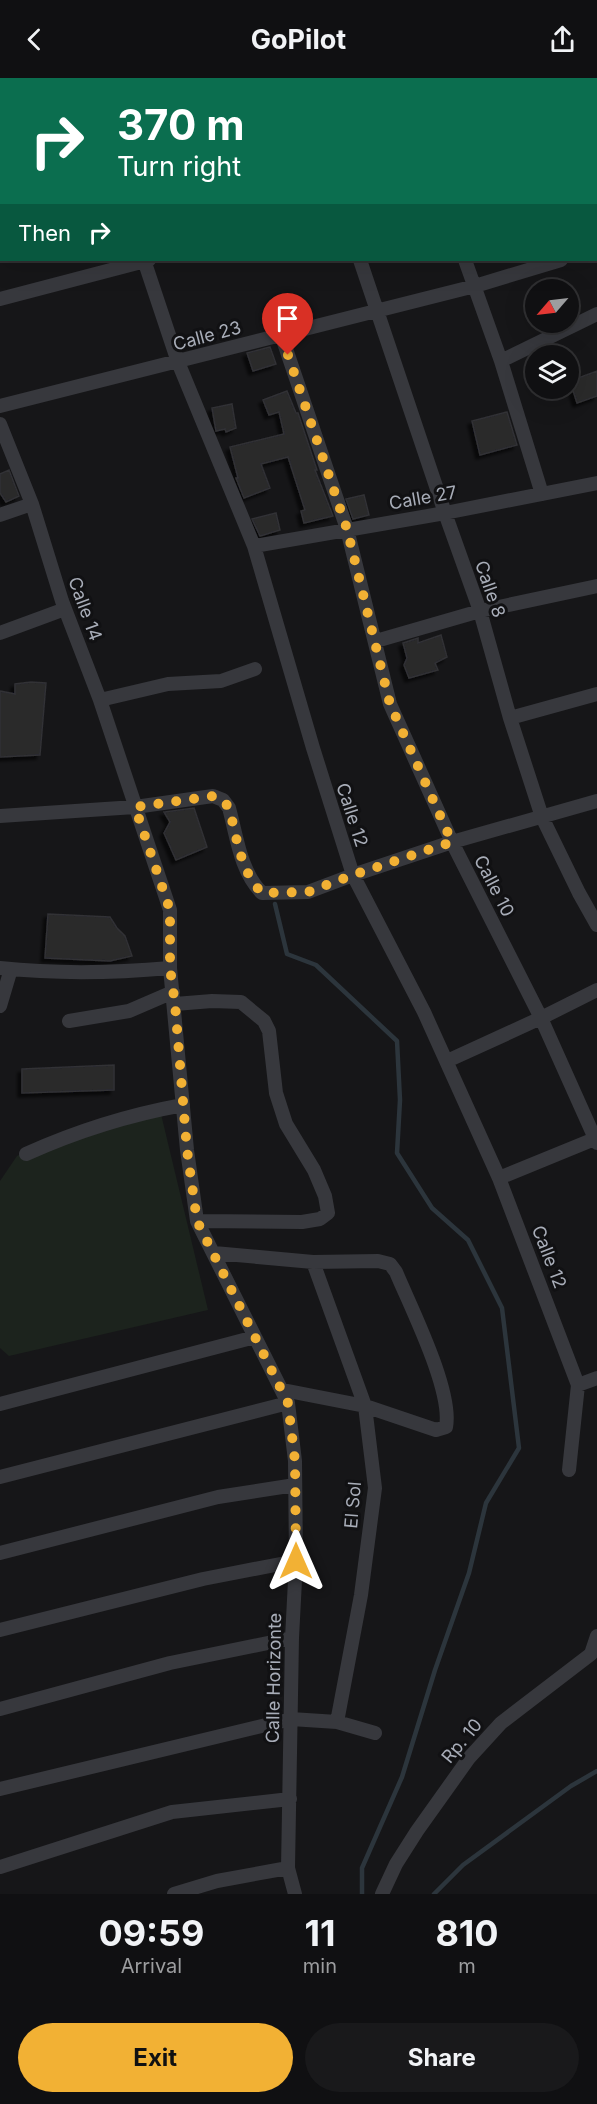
<!DOCTYPE html>
<style>
:root{--surface:#101012;--page:#19191b;--text:#f1f3f6;--muted:#9c9d9f;--line:#303032;--accent:#f2b134}
body{margin:0;font-family:Inter,sans-serif;background:var(--page);color:var(--text);height:100vh;display:flex;flex-direction:column;font-size:22px;white-space:nowrap}
*{box-sizing:border-box;margin:0}
p{font-size:20px;color:var(--muted)}
.icon{flex:none;width:33px;height:33px;fill:none;stroke:currentColor;stroke-width:2;stroke-linecap:round;stroke-linejoin:round}
.map{position:relative;height:1816px;overflow:hidden}
.drawer{display:flex;flex-direction:column;background:var(--surface);flex:1}
.drawer>*{flex:none}
.banner{position:absolute;left:0px;top:0px;width:597px;height:183px;box-shadow:0 6px 24px #0002,0 0 0 2px var(--line);background:#0b6e4f;color:#fff;overflow:hidden}
.needle{width:39px;rotate:242deg}
.buttons{position:absolute;left:525px;top:201px;display:grid;gap:12px}
.buttons a{display:grid;place-items:center;width:54px;height:54px;border-radius:50%;background:var(--surface);box-shadow:0 6px 24px #0002,0 0 0 2px var(--line);font-size:30px}
.pin{position:absolute;display:grid;place-items:center;width:51px;height:51px;color:#fff;margin:-62px -26px;border-radius:50% 50% 50% 0;rotate:-45deg;box-shadow:0 0 6px #0007}
.pin .icon{rotate:45deg}
.me{position:absolute;width:66px;margin:-33px;rotate:0deg;stroke-linejoin:round;filter:drop-shadow(0 0 4px #0008)}
.turn{display:flex;align-items:center;gap:21px;height:126px;padding:0 18px;font-size:27px}
.turn .icon{width:78px;height:78px;stroke-width:2.5}
.turn b{display:block;font-size:42px;line-height:51px}
.then{display:flex;align-items:center;height:57px;padding:0 18px;background:#0003;gap:12px;font-size:22px}
.eta{display:flex;justify-content:space-evenly;align-items:center;height:102px;text-align:center}
.eta b{font-size:36px;font-weight:700;line-height:42px}
.action{display:flex;gap:12px;margin-top:auto;padding:12px 18px}
.action a{flex:1;height:69px;border-radius:36px;background:var(--accent);color:#111;font-size:24px;font-weight:700;line-height:69px;text-align:center}
.action a+a{background:var(--page);color:var(--text)}
header{display:flex;justify-content:space-between;align-items:center;height:78px;padding:0 18px;background:var(--surface);font-size:27px;font-weight:700}
.map>svg:first-child{display:block}
</style>
<header><svg class="icon" aria-label="back" viewBox="0 0 24 24"><path d="M15 5l-7 7 7 7"/></svg>GoPilot<svg class="icon" aria-label="share" viewBox="0 0 24 24"><path d="M12 15V3M7 8l5-5 5 5M5 13v7h14v-7"/></svg></header>
<div class="map">
<svg width="597" height="1816" viewBox="0 0 597 1816">
<defs>
<filter id="shadow"><feDropShadow dx="-4" dy="4" stdDeviation="1.5" flood-color="#0009"/></filter>
</defs>
<rect width="100%" height="100%" fill="#161618"/>
<path fill="#1c231d" d="M161 1036 208 1232 9 1278 0 1270V1103L17 1078 45 1063Z"/>
<g fill="none" stroke-linecap="round" stroke-linejoin="round">
<path stroke="#2c353c" stroke-width="4.5" d="M275 826 287 876 316 887 397 963 400 1022 397 1075 432 1130 468 1162 502 1230 519 1370 486 1425 469 1495 435 1592 402 1699 362 1790V1816
M434 1816 463 1787 571 1708 597 1693"/>
</g>
<path fill="#29292c" stroke="#303034" stroke-width="1.5" filter="url(#shadow)" d="M270 269 276 286 253 293 247 275Z
M597 293V318L577 325 570 303Z
M287 313 296 335H298L317 392H315L333 438 304 445 301 433 305 432 288 379 261 386 270 410 244 420 236 400H238L230 369 284 356 279 334 269 337 263 322Z
M232 326 236 350 226 354 225 351 216 353 212 330Z
M507 334 517 367 480 377 472 343Z
M9 392 19 418 6 424 0 415V396Z
M364 417 369 437 353 441 346 421Z
M276 435 280 452 260 458 252 441Z
M441 557 447 579 435 585 438 592 409 600 404 587 407 580 403 565 418 560V565Z
M31 604 46 605 40 677 0 679V613L15 616V606Z
M194 730 207 769 176 782 164 755 170 744 164 734Z
M48 836 110 839 117 850 125 858 132 878 110 883 45 880Z
M114 987V1012L22 1015V991Z"/>
<g fill="none" stroke-linecap="round" stroke-linejoin="round">
<path stroke="#37383d" stroke-width="14" d="M78 0 79 2
M186 0V2
M294 0 295 2
M400 0 401 2
M468 0 469 2
M38 2 44 0
M0 10H2
M596 114 597 113
M0 121H2
M596 140 597 141
M596 171 597 170
M144 182 178 284 254 468 313 670 353 797 424 934 499 1100 578 1307 569 1392
M360 182 445 435 480 533 510 640 542 739 579 815 597 847
M465 182 501 283 542 416
M0 221 149 182
M281 256 347 451 390 626 452 764 541 940 597 1065
M501 283 597 236
M0 328 475 208 561 182
M0 346 32 426 62 523 100 622 170 832V890L187 1072 197 1143 288 1325 295 1383 296 1483 292 1560 288 1790 295 1816
M0 437 32 426
M254 468 445 435 597 405
M0 555 65 531
M376 563 480 533 597 508
M100 622 168 606 221 603 255 591
M510 640 597 616
M0 738 135 729 213 718 223 722 229 730C237 759 240 793 262 815L308 814 353 797 452 764 597 723
M0 890C56 896 114 895 170 890
M175 926 212 923 241 924 264 943 269 953 276 1015 286 1046 314 1092 325 1118 328 1135 320 1141 302 1144 197 1143
M0 928 11 891
M69 943 129 933 173 914
M447 983 541 940 597 912
M26 1076C77 1053 128 1037 183 1027
M499 1100 597 1060
M214 1175 313 1184 378 1183 390 1186 396 1194C411 1230 453 1313 446 1349L436 1352 365 1328 283 1312
M313 1184 365 1328 375 1410 361 1517 337 1644
M578 1307 597 1300
M0 1326 255 1259
M0 1399 288 1325
M0 1475 218 1419 295 1407
M0 1552 203 1501 296 1483
M0 1631 170 1585 292 1560
M0 1711 291 1641 337 1644 375 1655
M0 1789 172 1734 290 1721
M174 1816 217 1803 288 1790
M382 1816 396 1786 417 1753 469 1680 501 1645 591 1576 597 1558"/>
</g>
<g fill="none" stroke-linecap="round" stroke-linejoin="round">
<path stroke="#f2b134" stroke-width="10" stroke-dasharray="0 18" d="M288 277 347 451 390 626 452 764 353 797 308 814 262 815C240 793 237 759 229 730L223 722 213 718 135 729 170 832V890L175 926 187 1072 197 1143 288 1325 295 1383 296 1483"/>
</g>
<g text-anchor="middle" stroke-width="6" stroke-linejoin="round" paint-order="stroke">
<g font-size="18" fill="#a8adb8" stroke="#111113">
<text transform="translate(207 258) rotate(-15)" y="6">Calle 23</text>
<text transform="translate(423 420) rotate(-10)" y="6">Calle 27</text>
<text transform="translate(490 511) rotate(71)" y="6">Calle 8</text>
<text transform="translate(85 531) rotate(70)" y="6">Calle 14</text>
<text transform="translate(352 737) rotate(72)" y="6">Calle 12</text>
<text transform="translate(494 808) rotate(63)" y="6">Calle 10</text>
<text transform="translate(549 1179) rotate(69)" y="6">Calle 12</text>
<text transform="translate(353 1427) rotate(-85)" y="6">El Sol</text>
<text transform="translate(274 1600) rotate(-89)" y="6">Calle Horizonte</text>
<text transform="translate(462 1663) rotate(-50)" y="6">Rp. 10</text>
</g>
</g>
</svg>
<div class="buttons">
<a><svg class="needle" viewBox="-14 -14 28 28"><path d="M0-13l5 13h-10z" fill="#e53935"/><path d="M0 13l5-13h-10z" fill="#9c9d9f"/></svg></a>
<a><svg class="icon" aria-label="layers" viewBox="0 0 24 24"><path d="M12 4l9 5-9 5-9-5zM3 14l9 5 9-5"/></svg></a>
</div>
<div class="pin" style="left:288px;top:277px;background:#d93025"><svg class="icon" aria-label="arrive" viewBox="0 0 24 24"><path d="M6 21V4h12l-3 4 3 4H6"/></svg></div>
<svg class="me" style="left:296px;top:1483px" viewBox="-20 -20 40 40"><path d="M0-17L14 15 0 8-14 15z" fill="#f2b134" stroke="#fff" stroke-width="4"/></svg>
<div class="banner">
<div class="turn"><svg class="icon" aria-label="right" viewBox="0 0 24 24"><path d="M7 20v-9h11M14 6l5 5-5 5"/></svg><div><b>370 m</b>Turn right</div></div>
<div class="then">Then<svg class="icon" aria-label="right" viewBox="0 0 24 24"><path d="M7 20v-9h11M14 6l5 5-5 5"/></svg></div>
</div>
</div>
<section class="drawer">
<div class="eta">
<div><b>09:59</b><p>Arrival</p></div>
<div><b>11</b><p>min</p></div>
<div><b>810</b><p>m</p></div>
</div>
<div class="action"><a>Exit</a><a>Share</a></div>
</section>
